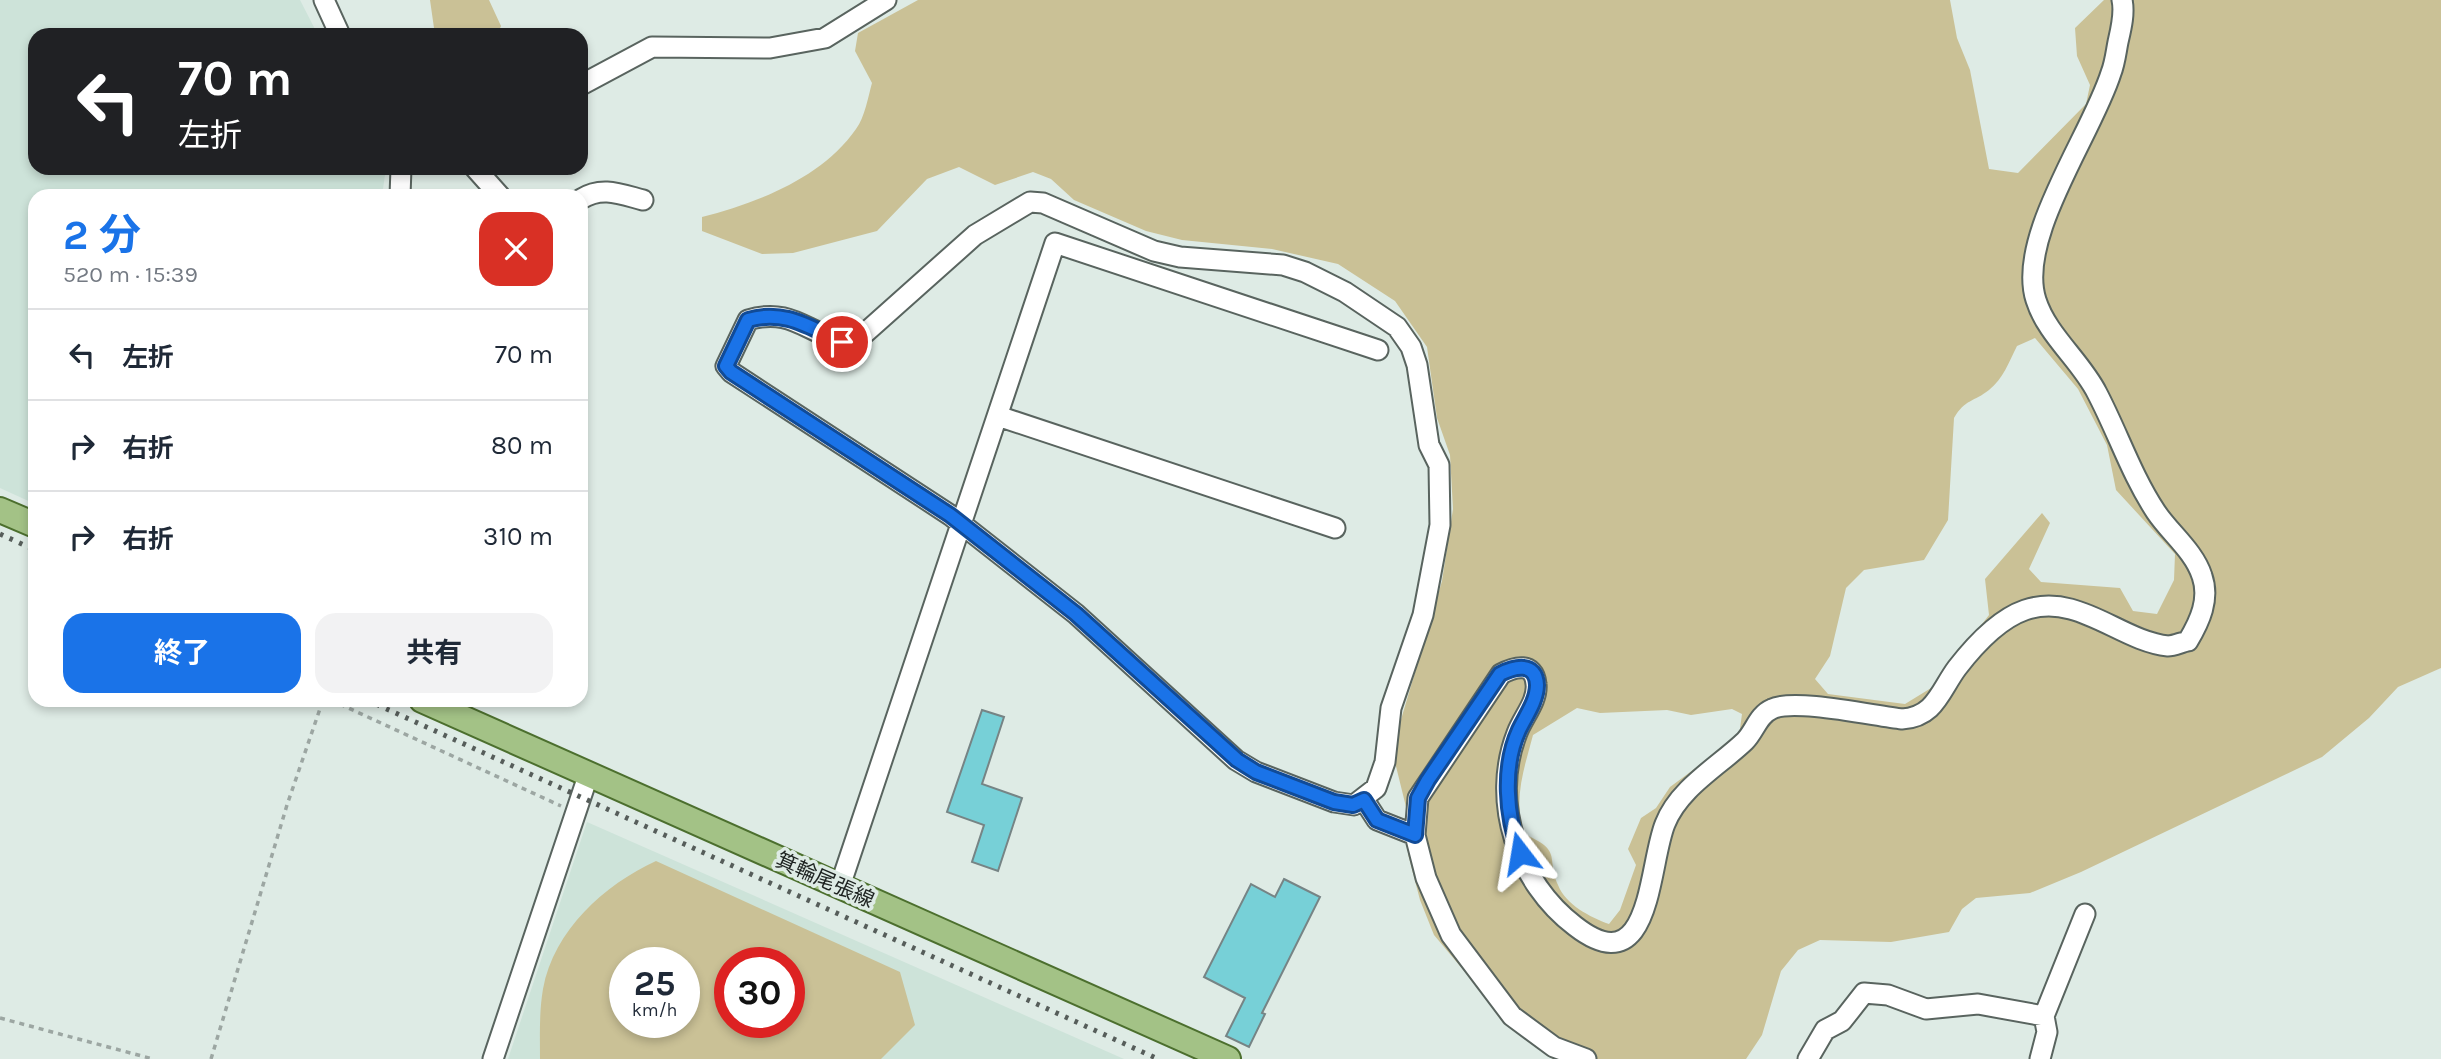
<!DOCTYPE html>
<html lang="ja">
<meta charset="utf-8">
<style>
:root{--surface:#fff;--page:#f2f2f3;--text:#1f2937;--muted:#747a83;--line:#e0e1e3;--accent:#1a73e8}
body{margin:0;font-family:Karla,"Noto Sans JP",sans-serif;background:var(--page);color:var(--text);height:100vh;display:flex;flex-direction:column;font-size:26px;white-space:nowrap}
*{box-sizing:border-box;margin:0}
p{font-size:23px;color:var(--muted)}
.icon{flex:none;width:38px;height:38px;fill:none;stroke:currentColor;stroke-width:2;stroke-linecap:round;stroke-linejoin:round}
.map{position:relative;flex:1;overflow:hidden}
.side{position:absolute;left:28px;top:189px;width:560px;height:518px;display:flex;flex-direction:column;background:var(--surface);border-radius:21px;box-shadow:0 4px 10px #0003}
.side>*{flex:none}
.banner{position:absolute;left:28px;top:28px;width:560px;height:147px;border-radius:21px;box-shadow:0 4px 10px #0003;background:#202124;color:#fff;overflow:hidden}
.speed{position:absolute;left:609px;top:947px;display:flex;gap:14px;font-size:35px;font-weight:700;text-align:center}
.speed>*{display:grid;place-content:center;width:91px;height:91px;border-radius:50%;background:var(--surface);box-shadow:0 4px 10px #0003;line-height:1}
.speed small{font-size:18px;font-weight:400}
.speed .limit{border:10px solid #d22;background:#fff;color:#111}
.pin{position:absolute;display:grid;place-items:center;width:60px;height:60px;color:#fff;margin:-30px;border:4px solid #fff;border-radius:50%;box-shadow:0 2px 7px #0007}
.me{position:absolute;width:77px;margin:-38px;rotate:346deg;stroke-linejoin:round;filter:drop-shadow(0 0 5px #0008)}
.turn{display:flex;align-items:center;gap:24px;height:147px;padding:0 35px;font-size:32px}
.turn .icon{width:91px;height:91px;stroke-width:2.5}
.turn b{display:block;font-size:49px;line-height:60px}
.round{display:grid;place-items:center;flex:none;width:74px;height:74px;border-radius:21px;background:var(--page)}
.headline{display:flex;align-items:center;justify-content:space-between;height:119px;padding:0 35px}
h1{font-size:42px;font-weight:700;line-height:52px;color:var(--accent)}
.button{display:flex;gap:14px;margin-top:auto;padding:14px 35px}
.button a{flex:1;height:80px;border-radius:21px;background:var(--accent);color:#fff;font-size:28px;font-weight:700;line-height:80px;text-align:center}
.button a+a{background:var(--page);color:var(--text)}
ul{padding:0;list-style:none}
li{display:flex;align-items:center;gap:21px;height:91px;padding:0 35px;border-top:2px solid var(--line)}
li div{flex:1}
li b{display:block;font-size:26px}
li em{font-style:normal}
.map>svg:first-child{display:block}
</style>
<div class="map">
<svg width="2441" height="1059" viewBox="0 0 2441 1059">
<rect width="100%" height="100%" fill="#deebe5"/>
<path fill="#cde3d9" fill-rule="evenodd" d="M0 0H300L318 35H35V168H386L382 196H35V504L0 488Z
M587 822 1124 1059H508ZM625 962H684V1022H625ZM730 962H789V1022H730Z"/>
<path fill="#cac196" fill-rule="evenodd" d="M430 0H489L501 26 497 35H435Z
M918 0H1950L1957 38 1970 70 1989 169 2018 173 2086 104 2090 85 2077 56 2075 28 2104 0H2441V668L2398 687 2369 718 2322 757 2081 872 2030 893 1976 898 1962 909 1949 932 1891 942 1820 940 1798 950 1781 971 1762 1035 1746 1059H1553L1506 1021 1434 935 1420 900 1408 854 1407 811 1392 750 1442 581 1453 509 1450 455 1437 418 1427 347 1395 301 1338 264 1272 249 1182 240 1146 231 1074 200 1051 179 1033 172 995 185 959 167 927 179 877 231 793 253 762 254 702 231V217C757 203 822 178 856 129 865 117 868 97 872 83L855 51 858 33ZM2035 338 2078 389 2107 445 2116 490 2175 554 2174 580 2157 614 2133 611 2120 588 2041 582 2029 569 2050 523 2042 513 1985 579 1989 615 1936 685 1905 704 1828 694 1815 679 1830 656 1846 588 1864 570 1924 560 1948 520 1954 418C1965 399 1974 402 1989 390 2003 379 2009 362 2017 346ZM1577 708 1600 713 1667 710 1691 715 1732 709 1742 714 1739 736 1670 787 1656 808 1641 818 1628 849 1636 865 1620 910 1609 924C1590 917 1566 905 1558 885 1546 856 1563 851 1524 834 1513 799 1524 769 1533 735Z
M656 861 900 972 915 1025 881 1059H540C540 1036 539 1012 543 989 554 930 604 885 656 861ZM625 962H684V1022H625ZM730 962H789V1022H730Z"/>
<path fill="#77d0d7" stroke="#768485" stroke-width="2" d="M982 710 1004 717 982 784 1022 798 998 871 972 862 984 825 947 812Z
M1284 879 1320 897 1262 1013 1265 1014 1249 1047 1226 1036 1245 998 1204 977 1251 884 1275 897Z"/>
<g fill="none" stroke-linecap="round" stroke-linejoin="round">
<defs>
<path id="minor" d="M324 0 340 35
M581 85 652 47 770 48 825 38 886 0
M475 168 500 196
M400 196 401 168
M581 199C602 186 620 194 643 200
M1030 202 1043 203 1154 251 1180 257 1283 265 1305 272 1345 292 1397 327 1411 347 1417 365 1429 445 1439 465 1440 525 1423 615 1391 708 1385 762 1376 788 1354 805 1334 802 1256 772 1236 760 1076 614 950 515 731 372 726 366 748 320C796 305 812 341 855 342L975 235Z
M998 416 1335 528
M1364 800 1377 820 1415 835
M840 886 1055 243 1378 350
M493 1059 588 776
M1586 1059 1554 1047 1512 1016 1451 935 1426 878 1415 835 1418 798 1501 674C1514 667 1534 661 1536 684 1538 701 1523 717 1517 733 1490 802 1518 883 1575 926 1652 986 1648 866 1665 824 1679 788 1719 766 1745 741 1755 731 1758 715 1772 709 1794 698 1874 716 1902 719 1935 717 1940 691 1957 668 1974 646 1999 619 2025 610 2078 592 2120 641 2168 646 2174 646 2182 642 2188 641 2200 621 2210 599 2202 576 2194 551 2170 533 2156 512 2131 474 2118 433 2097 393 2081 361 2047 335 2036 300 2016 238 2092 134 2111 73 2115 63 2116 52 2118 42 2121 29 2125 13 2122 0
M1808 1059 1825 1030 1842 1021 1864 993 1888 995 1926 1009 1978 1004 2044 1016
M2040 1059 2047 1032 2044 1016 2085 914"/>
<path id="major" d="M0 510 35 525
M422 700 1228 1059"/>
</defs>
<use href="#minor" stroke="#59645f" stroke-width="23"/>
<use href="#major" stroke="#4c6f2e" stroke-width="28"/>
<path stroke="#9ca6a2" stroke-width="3.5" stroke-dasharray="5 5" stroke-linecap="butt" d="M331 700 561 806
M0 1018 153 1059
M211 1059 287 805 323 700"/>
<use href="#minor" stroke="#fff" stroke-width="19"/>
<use href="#major" stroke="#a3c286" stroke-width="24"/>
<path stroke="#565d5a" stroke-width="5" stroke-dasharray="3.5 7" stroke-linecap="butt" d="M0 534 35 550
M367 700 1158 1059"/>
</g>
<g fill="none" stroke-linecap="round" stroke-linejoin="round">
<defs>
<path id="route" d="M842 342C809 327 784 309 748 320L726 366 731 372 950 515 1076 614 1237 760 1256 772 1334 802 1353 805 1364 800 1377 820 1415 835 1418 798 1428 780 1500 674C1514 667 1536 661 1537 685 1537 701 1525 717 1519 730 1502 767 1506 816 1520 853"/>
</defs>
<use href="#route" stroke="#114b97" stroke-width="18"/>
<use href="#route" stroke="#1a73e8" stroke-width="12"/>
</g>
<g text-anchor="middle" stroke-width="7" stroke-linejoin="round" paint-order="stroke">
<g font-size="21" fill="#1d2220" stroke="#deebe5">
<text transform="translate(825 880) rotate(24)" y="7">箕輪尾張線</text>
</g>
</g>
</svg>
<div class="speed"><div>25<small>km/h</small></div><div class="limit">30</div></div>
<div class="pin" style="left:842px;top:342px;background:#d93025"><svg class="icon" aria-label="arrive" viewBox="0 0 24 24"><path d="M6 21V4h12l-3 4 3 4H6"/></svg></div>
<svg class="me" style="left:1520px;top:853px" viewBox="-20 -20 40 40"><path d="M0-17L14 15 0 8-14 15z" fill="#1a73e8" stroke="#fff" stroke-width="4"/></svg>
<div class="banner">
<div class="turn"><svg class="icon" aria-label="left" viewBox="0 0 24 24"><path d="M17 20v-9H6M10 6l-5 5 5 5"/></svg><div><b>70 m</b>左折</div></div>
</div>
<section class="side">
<div class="headline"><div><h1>2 分</h1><p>520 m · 15:39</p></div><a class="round" style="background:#d93025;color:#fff"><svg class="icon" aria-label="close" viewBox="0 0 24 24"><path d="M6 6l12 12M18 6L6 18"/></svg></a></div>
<ul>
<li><svg class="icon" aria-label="left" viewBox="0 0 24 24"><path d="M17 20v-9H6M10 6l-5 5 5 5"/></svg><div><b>左折</b></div><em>70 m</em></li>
<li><svg class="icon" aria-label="right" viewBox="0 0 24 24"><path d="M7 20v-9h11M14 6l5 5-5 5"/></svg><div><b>右折</b></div><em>80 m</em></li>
<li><svg class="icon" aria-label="right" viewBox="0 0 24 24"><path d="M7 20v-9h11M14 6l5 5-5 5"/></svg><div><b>右折</b></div><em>310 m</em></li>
</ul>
<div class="button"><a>終了</a><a>共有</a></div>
</section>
</div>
